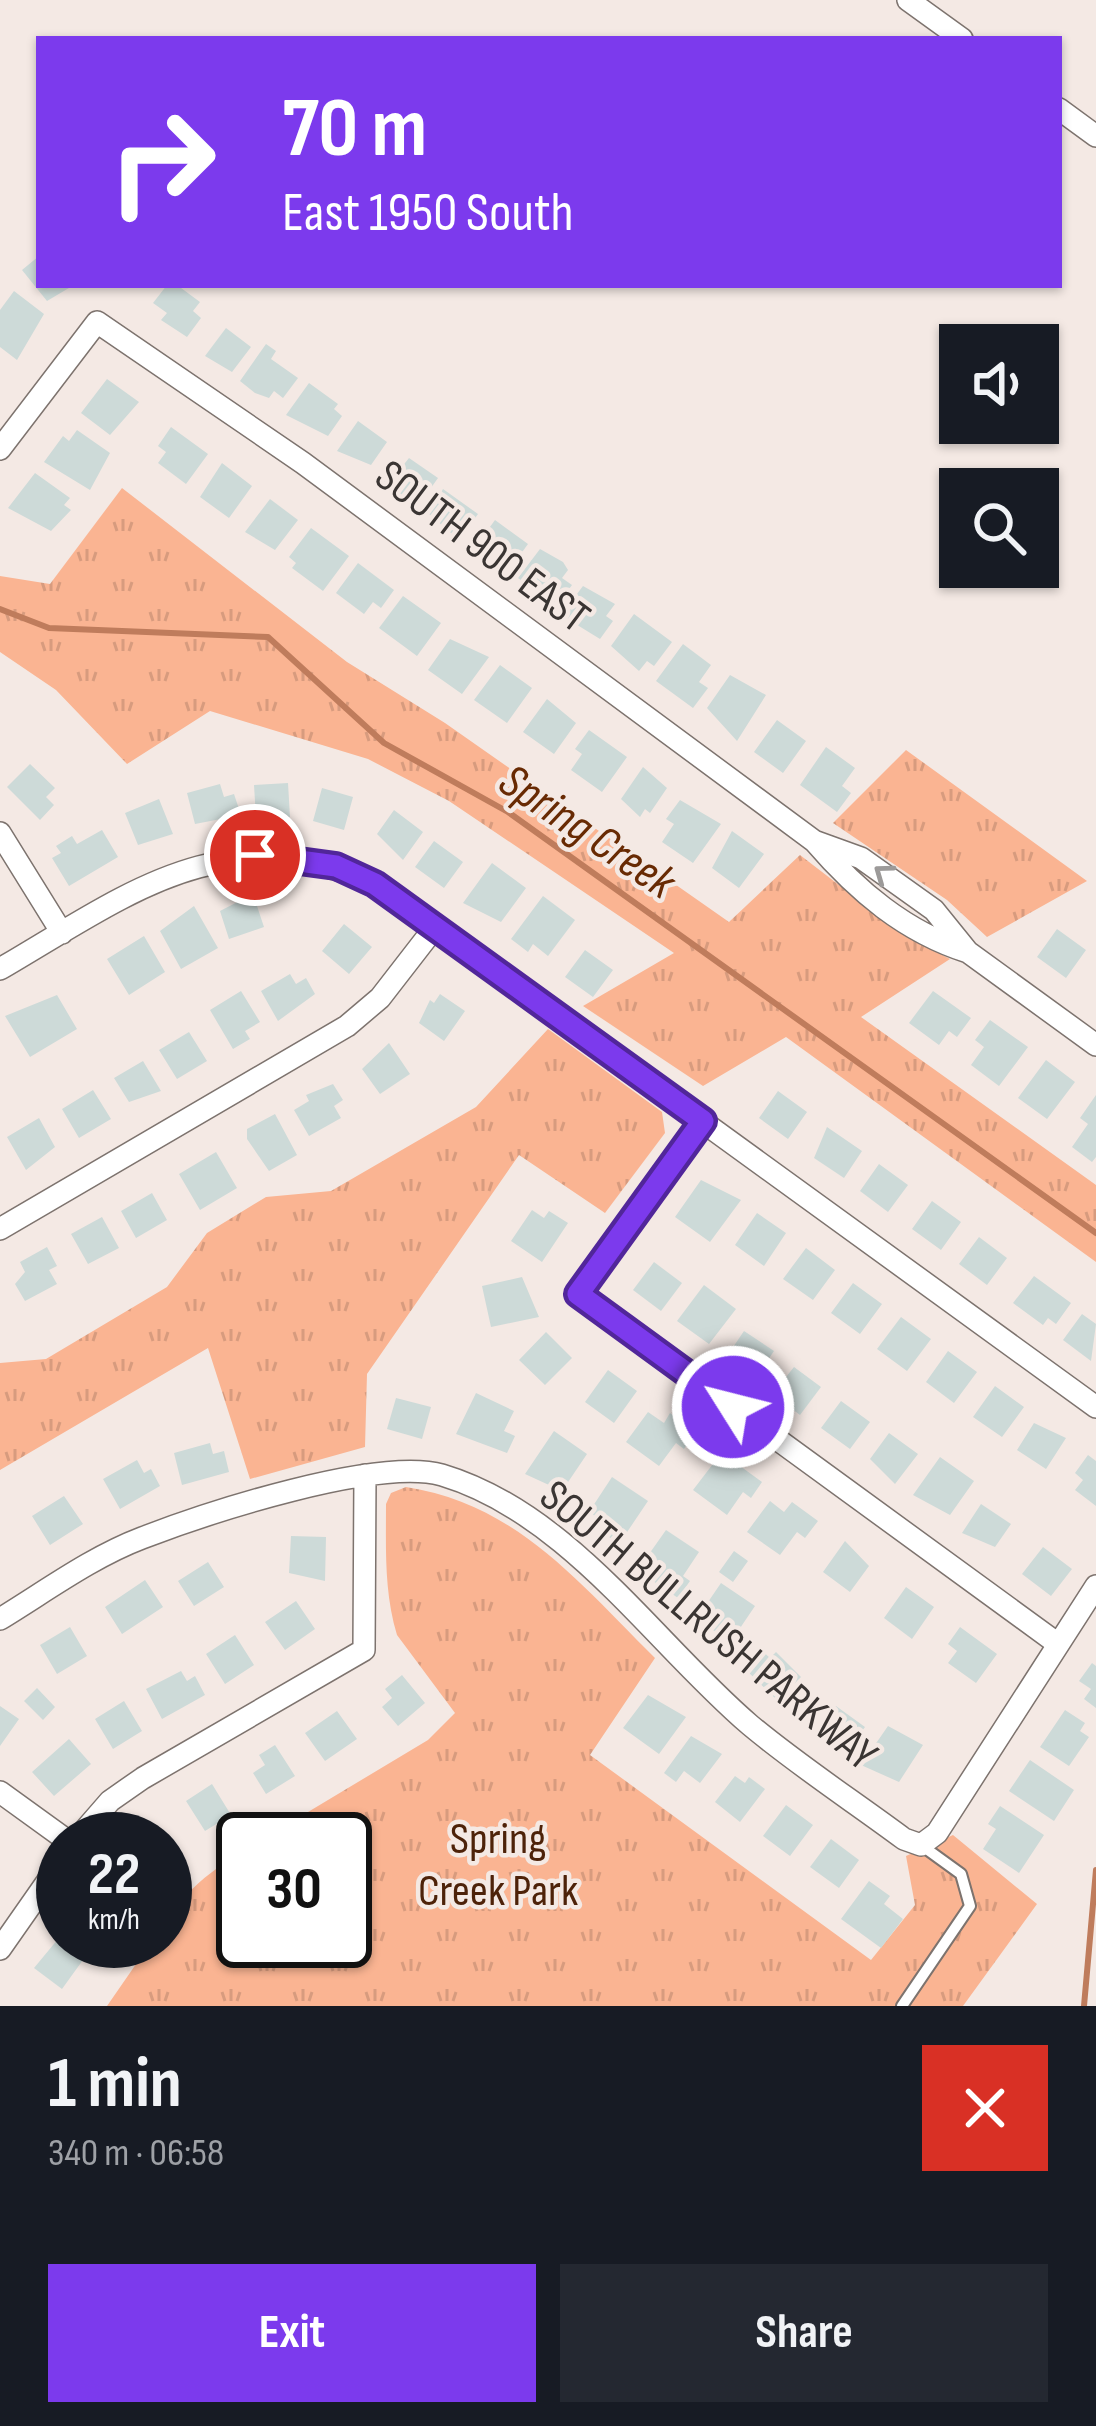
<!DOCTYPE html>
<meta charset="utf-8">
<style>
:root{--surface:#171b24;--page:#242831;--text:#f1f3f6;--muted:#9ea1a6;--accent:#7c3aed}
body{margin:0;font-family:"Sofia Sans Condensed",sans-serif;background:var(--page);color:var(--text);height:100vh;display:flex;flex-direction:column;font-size:45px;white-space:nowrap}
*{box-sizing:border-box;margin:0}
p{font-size:39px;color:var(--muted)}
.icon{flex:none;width:66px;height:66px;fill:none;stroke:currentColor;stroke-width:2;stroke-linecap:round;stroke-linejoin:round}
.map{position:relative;height:2006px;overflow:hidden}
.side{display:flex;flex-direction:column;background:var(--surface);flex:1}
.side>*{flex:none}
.banner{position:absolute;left:36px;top:36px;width:1026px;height:252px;border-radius:0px;box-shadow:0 3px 9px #0004;background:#7c3aed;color:#fff;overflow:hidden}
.buttons{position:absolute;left:939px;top:324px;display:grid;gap:24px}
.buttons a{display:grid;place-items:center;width:120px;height:120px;border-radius:0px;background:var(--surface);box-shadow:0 3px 9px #0004;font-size:60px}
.speed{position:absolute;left:36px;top:1812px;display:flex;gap:24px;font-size:60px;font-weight:700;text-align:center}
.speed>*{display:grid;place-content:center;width:156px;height:156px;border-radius:50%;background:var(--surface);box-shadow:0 3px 9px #0004;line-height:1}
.speed small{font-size:30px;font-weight:400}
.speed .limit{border:6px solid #111;border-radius:18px;background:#fff;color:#111}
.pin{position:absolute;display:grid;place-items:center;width:102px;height:102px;color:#fff;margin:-51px;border:6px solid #fff;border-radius:50%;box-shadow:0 3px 12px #0007}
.me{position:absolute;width:132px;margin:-66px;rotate:306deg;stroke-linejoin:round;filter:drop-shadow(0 0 9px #0008)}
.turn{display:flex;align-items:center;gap:42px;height:252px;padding:0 48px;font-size:54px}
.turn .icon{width:156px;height:156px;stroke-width:2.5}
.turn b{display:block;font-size:84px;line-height:102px}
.round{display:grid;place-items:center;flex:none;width:126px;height:126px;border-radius:0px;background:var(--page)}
.headline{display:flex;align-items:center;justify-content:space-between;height:204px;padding:0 48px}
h1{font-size:72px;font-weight:700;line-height:90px}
.action{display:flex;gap:24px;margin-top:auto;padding:24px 48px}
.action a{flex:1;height:138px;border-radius:0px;background:var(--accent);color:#fff;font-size:48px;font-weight:700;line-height:138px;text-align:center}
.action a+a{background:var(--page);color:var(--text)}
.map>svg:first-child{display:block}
.park{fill:url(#park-tufts)}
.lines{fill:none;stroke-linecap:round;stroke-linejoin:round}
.stream{stroke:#bf7c5c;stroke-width:6}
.building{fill:#cddad8}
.lane-casing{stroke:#7d736e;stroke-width:14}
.street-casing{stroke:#7d736e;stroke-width:24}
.lane{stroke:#fff;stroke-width:10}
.street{stroke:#fff;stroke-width:21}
.oneway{stroke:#9c9a99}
.route-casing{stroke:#51269a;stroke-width:30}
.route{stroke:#7c3aed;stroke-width:21}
.labels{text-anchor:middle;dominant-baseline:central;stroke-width:9;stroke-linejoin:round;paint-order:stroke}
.street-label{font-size:45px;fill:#3a3533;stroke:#f4e9e4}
.park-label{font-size:45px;fill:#4d2209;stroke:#f4e9e4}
.water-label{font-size:48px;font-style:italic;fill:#682a03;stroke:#f4e9e4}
</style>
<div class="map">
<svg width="1096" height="2006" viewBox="0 0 1096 2006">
<defs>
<pattern id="park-tufts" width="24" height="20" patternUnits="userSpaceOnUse" patternTransform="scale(3)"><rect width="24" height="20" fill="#fab492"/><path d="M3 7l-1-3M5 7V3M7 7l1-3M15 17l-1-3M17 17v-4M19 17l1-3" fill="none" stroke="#d79b7e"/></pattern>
</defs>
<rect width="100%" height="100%" fill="#f4e9e4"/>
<path class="park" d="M122 488 347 662 445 723 729 922 800 855 904 935 950 959 861 1017 1096 1185V1262L786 1037 703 1086 583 1006 674 953 449 801 368 759 210 711 127 764 56 690 0 652V576L50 584Z
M906 750 1087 881 987 937 947 900 833 823Z
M548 1029 662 1112 665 1133 605 1213 519 1155 367 1374 365 1447 250 1479 208 1348 0 1470V1363L46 1359 167 1287 207 1233 266 1197 331 1191 476 1107Z
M406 1487C517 1504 579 1583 655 1658L590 1755 871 1960 915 1905 906 1856 953 1835 1037 1904 963 2006H107L152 1941H165C165 1903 212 1870 243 1851V1941H345V1839H263L428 1740 455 1713 397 1635C384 1592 386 1549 386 1504L391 1493Z"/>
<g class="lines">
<path class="stream" d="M0 609 49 628 268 637 384 743 508 812 1096 1233
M1084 2006 1096 1870"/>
</g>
<path class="building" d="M39 256V285H74L47 301 22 270Z
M167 285H177L200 302 193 311 201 318 187 337 161 320 167 313 153 303Z
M14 291 44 314 17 360 0 347V310Z
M226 328 251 347 232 372 205 356Z
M266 344 276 351 271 359 298 378 283 398 274 391 269 398 255 393 240 381Z
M107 379 139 402 110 435 81 413Z
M309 383 338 404 334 409 342 416 328 436 286 415Z
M358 421 387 442 371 465 337 451Z
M171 427 208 454 186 484 158 463 166 452 158 446Z
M77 430 110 453 90 490 44 462 63 436 69 441Z
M409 458 438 478 416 509 379 480 392 462 401 468Z
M222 463 252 486 229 518 200 497Z
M35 473 70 498 64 505 71 510 51 531 8 508Z
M443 489 478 514 459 540 429 514Z
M270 499 298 520 275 550 245 532Z
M495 520 528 544 509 570 474 549Z
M311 528 349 556 323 591 292 568 296 563 289 557Z
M540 549 563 562 568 570 562 578 572 585 556 607 518 578Z
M358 563 394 590 381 608 373 602 364 614 336 593Z
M583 586 615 604 606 616 613 621 600 639 561 615Z
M403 596 441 623 417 656 379 628Z
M634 614 672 642 654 666 647 661 639 671 611 646Z
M450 639 489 657 462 694 428 670Z
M683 644 711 665 699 682 708 688 693 708 656 681Z
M500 665 532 688 507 723 474 700Z
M730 675 766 695 737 741 707 708Z
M547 699 576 723 554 754 523 732Z
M777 720 806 741 783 773 754 752Z
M589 730 627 757 602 792 571 770 582 754 575 749Z
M826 747 855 768 842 786 851 793 837 812 800 785Z
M30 764 55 788 46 797 54 805 40 820 7 787Z
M643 767 667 788 650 813 645 809 640 817 621 799Z
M288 783 290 817 256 818 254 785Z
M220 784 224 797 234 794 239 809 229 812 231 817 195 824 187 793Z
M322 788 353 797 344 830 313 821Z
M159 799 173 834 138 845 125 813Z
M680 800 721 824 693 863 662 842 674 824 666 819Z
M394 810 423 832 403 860 377 834Z
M102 830 118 857 69 886 52 858 61 853 56 846 72 836 77 844Z
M732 831 764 854 739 888 712 868Z
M434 841 463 862 444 888 415 867Z
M492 863 526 888 501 922 463 903Z
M253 894 264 927 229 939 220 911Z
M543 896 575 920 548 956 533 944 528 952 511 939Z
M194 906 218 948 181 969 160 931Z
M344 924 372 947 349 974 322 951Z
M1057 929 1086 950 1066 978 1037 957Z
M144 936 165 972 129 995 107 959Z
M585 950 613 970 593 997 565 977Z
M290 974 296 984 306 978 315 994 278 1021 261 991Z
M241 991 260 1022 245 1031 250 1039 233 1049 210 1010Z
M933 991 971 1018 957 1037 949 1031 939 1045 909 1023Z
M440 994 465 1011 444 1041 419 1023 430 1000 434 1003Z
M57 995 77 1029 30 1057 5 1016Z
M990 1020 1028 1047 999 1086 971 1065 984 1047 975 1040Z
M189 1032 207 1061 177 1079 159 1050Z
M389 1043 410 1074 380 1094 362 1069Z
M1046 1060 1075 1082 1047 1119 1018 1098Z
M143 1061 161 1091 129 1102 114 1078Z
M333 1084 343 1100 334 1106 341 1118 309 1136 294 1110 309 1101 306 1095Z
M93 1090 111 1119 79 1138 62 1109Z
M778 1091 807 1112 788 1139 759 1118Z
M1096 1095V1157L1092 1162 1072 1147 1088 1124 1080 1118Z
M275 1114 297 1155 269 1171 247 1139V1129Z
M39 1118 55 1147 26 1170 7 1137Z
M827 1127 862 1151 844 1178 814 1158Z
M216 1152 237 1188 200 1210 179 1174Z
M879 1164 908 1185 888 1212 860 1191Z
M701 1180 741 1200 710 1242 675 1217Z
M152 1193 167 1220 136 1238 121 1211Z
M932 1201 961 1222 941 1250 912 1229Z
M532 1210 544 1218 549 1211 568 1223 542 1262 511 1241Z
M757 1213 786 1233 764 1266 735 1245Z
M102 1217 119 1248 88 1264 71 1234Z
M979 1237 1007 1258 987 1285 959 1264Z
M47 1247 57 1266 49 1270 57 1284 25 1301 15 1284 25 1272 20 1262Z
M806 1248 835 1270 813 1300 783 1279Z
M654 1262 682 1283 661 1311 633 1290Z
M1034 1276 1071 1303 1056 1324 1048 1318 1043 1325 1013 1303Z
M522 1277 539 1317 491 1327 482 1286Z
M853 1283 882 1304 860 1334 831 1313Z
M704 1285 736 1309 709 1344 677 1321Z
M1082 1314 1096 1324 1091 1361 1063 1340Z
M901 1317 931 1339 907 1371 877 1349Z
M744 1331 774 1351 755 1379 725 1359Z
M546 1332 572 1358 545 1385 519 1360Z
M948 1351 977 1372 954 1403 926 1382Z
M794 1367 821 1387 800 1415 783 1402 788 1395 778 1387Z
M608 1370 637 1391 614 1423 585 1402Z
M995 1386 1024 1407 1002 1437 973 1417Z
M476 1393 514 1411 504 1431 515 1436 507 1453 456 1434Z
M396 1398 431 1407 422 1439 387 1429Z
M841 1401 870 1422 850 1449 821 1428Z
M648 1412 664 1423 670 1413 696 1431 684 1449 676 1443 659 1466 626 1442Z
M1034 1423 1066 1438 1046 1469 1017 1450Z
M554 1431 587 1454 562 1491 525 1474Z
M889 1433 918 1454 895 1484 870 1459Z
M210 1443 213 1454 224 1451 229 1472 182 1485 174 1453Z
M1088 1455 1096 1461V1506L1075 1490 1083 1480 1075 1473Z
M940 1457 974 1481 950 1515 913 1495Z
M729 1458 762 1482 751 1498 743 1492 727 1515 693 1490 716 1460 724 1466Z
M137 1460 144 1473 151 1469 160 1486 120 1509 103 1479Z
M612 1477 648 1501 619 1544 602 1532 607 1524 589 1512Z
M64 1496 83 1524 50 1545 32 1516Z
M770 1501 784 1512 792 1502 818 1521 805 1538 797 1532 780 1555 747 1532Z
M981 1504 1011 1524 995 1547 962 1533Z
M666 1530 699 1552 683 1576 690 1581 678 1598 653 1581 657 1574 642 1564Z
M291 1536 326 1537 325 1581 289 1573Z
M845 1541 869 1566 850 1592 823 1572Z
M1043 1547 1072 1569 1051 1596 1022 1574Z
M734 1551 748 1561 733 1582 719 1572Z
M208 1562 224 1587 194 1606 178 1581Z
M145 1580 163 1607 122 1634 105 1607Z
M721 1583 755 1606 732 1640 695 1621Z
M906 1587 934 1607 912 1639 884 1618Z
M296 1601 315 1629 285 1650 265 1622Z
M70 1627 87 1656 57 1674 40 1645Z
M960 1627 997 1654 976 1683 948 1663 957 1651 948 1644Z
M235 1635 254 1665 225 1684 206 1654Z
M760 1649 770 1658 776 1652 801 1677 778 1701 743 1667Z
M1092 1663 1096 1666V1708L1084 1699 1091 1689 1079 1681Z
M181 1671 187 1681 195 1676 205 1695 162 1719 146 1689Z
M402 1675 425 1703 398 1726 382 1707 392 1698 385 1689Z
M37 1688 55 1707 43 1720 24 1701Z
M648 1695 686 1717 659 1754 623 1728Z
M124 1701 142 1731 113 1749 95 1719Z
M0 1706 19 1719 0 1746Z
M836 1706 865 1727 846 1753 817 1732Z
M1065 1710 1085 1723 1080 1731 1089 1737 1069 1766 1040 1747Z
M337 1711 357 1739 325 1761 305 1733Z
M888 1726 923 1745 899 1782 861 1765Z
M691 1736 722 1754 700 1783 684 1771 676 1782 664 1773Z
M69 1739 91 1764 54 1796 32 1772Z
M275 1745 295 1776 266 1794 253 1773 265 1765 259 1755Z
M1030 1760 1074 1790 1054 1821 1009 1791Z
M735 1776 745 1783 749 1777 765 1789 740 1822 715 1802Z
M212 1784 231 1815 205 1831 186 1801Z
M786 1805 813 1825 790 1856 763 1836Z
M1000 1806 1044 1835 1019 1873 983 1849 996 1829 988 1824Z
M149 1821 173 1845 165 1853V1839H132Z
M831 1839 859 1860 839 1888 810 1867Z
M869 1881 890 1896 884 1904 903 1919 881 1948 841 1919Z
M63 1933V1941L88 1953 62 1989 34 1968Z"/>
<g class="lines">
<defs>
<path id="lane" d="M902 2006 970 1906 961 1874 921 1845"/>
<path id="street" d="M908 0 962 39
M1059 109 1096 136
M0 449 97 322 303 463 814 841
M0 833 62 933
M968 952C905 932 857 891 814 841L861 858 899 885 934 910 968 952 1096 1045
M0 969C127 895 224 816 375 884L1096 1407
M703 1122 578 1294 1058 1644
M0 1229 347 1026 380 998 435 927
M0 1619C46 1591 92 1557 142 1538 207 1513 377 1457 442 1475 569 1513 654 1643 750 1725 799 1766 853 1801 904 1839L921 1845 937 1833 1096 1586
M0 1792 65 1839
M77 1839 110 1801 143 1778 364 1650 365 1475
M0 1949 63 1859"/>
</defs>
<use href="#lane" class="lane-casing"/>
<use href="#street" class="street-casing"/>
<use href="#lane" class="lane"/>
<use href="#street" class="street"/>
</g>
<defs><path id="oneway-chevron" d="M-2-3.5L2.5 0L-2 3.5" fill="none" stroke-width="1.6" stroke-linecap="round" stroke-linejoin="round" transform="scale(3)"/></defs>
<use class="oneway" href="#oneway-chevron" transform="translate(883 873) rotate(-144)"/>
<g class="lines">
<defs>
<path id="route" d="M255 855 336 866 375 884 703 1121 578 1294 733 1407"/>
</defs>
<use href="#route" class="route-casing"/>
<use href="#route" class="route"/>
</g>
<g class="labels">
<g class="street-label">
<text transform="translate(482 547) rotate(37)">SOUTH 900 EAST</text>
<text transform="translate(708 1626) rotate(40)">SOUTH BULLRUSH PARKWAY</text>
</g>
<g class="park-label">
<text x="498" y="1839">Spring<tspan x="498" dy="52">Creek Park</tspan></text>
</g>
<g class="water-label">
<text transform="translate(587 832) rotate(34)">Spring Creek</text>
</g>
</g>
</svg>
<div class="buttons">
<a><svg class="icon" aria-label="sound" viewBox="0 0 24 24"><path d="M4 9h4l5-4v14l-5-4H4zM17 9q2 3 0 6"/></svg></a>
<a><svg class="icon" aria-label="search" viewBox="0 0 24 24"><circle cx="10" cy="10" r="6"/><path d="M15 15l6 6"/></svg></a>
</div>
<div class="speed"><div>22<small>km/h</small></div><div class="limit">30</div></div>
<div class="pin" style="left:255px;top:855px;background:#d93025"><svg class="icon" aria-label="arrive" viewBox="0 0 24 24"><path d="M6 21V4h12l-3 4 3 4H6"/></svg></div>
<svg class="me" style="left:733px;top:1407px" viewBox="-20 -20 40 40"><circle r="17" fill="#7c3aed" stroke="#fff" stroke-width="3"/><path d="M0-11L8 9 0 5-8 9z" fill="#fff"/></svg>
<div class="banner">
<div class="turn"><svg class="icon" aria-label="right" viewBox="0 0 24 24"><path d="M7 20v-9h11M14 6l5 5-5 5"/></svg><div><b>70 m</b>East 1950 South</div></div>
</div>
</div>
<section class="side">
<div class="headline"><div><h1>1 min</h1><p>340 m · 06:58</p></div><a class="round" style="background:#d93025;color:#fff"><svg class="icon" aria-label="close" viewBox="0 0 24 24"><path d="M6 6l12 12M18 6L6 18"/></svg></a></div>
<div class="action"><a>Exit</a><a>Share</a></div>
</section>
